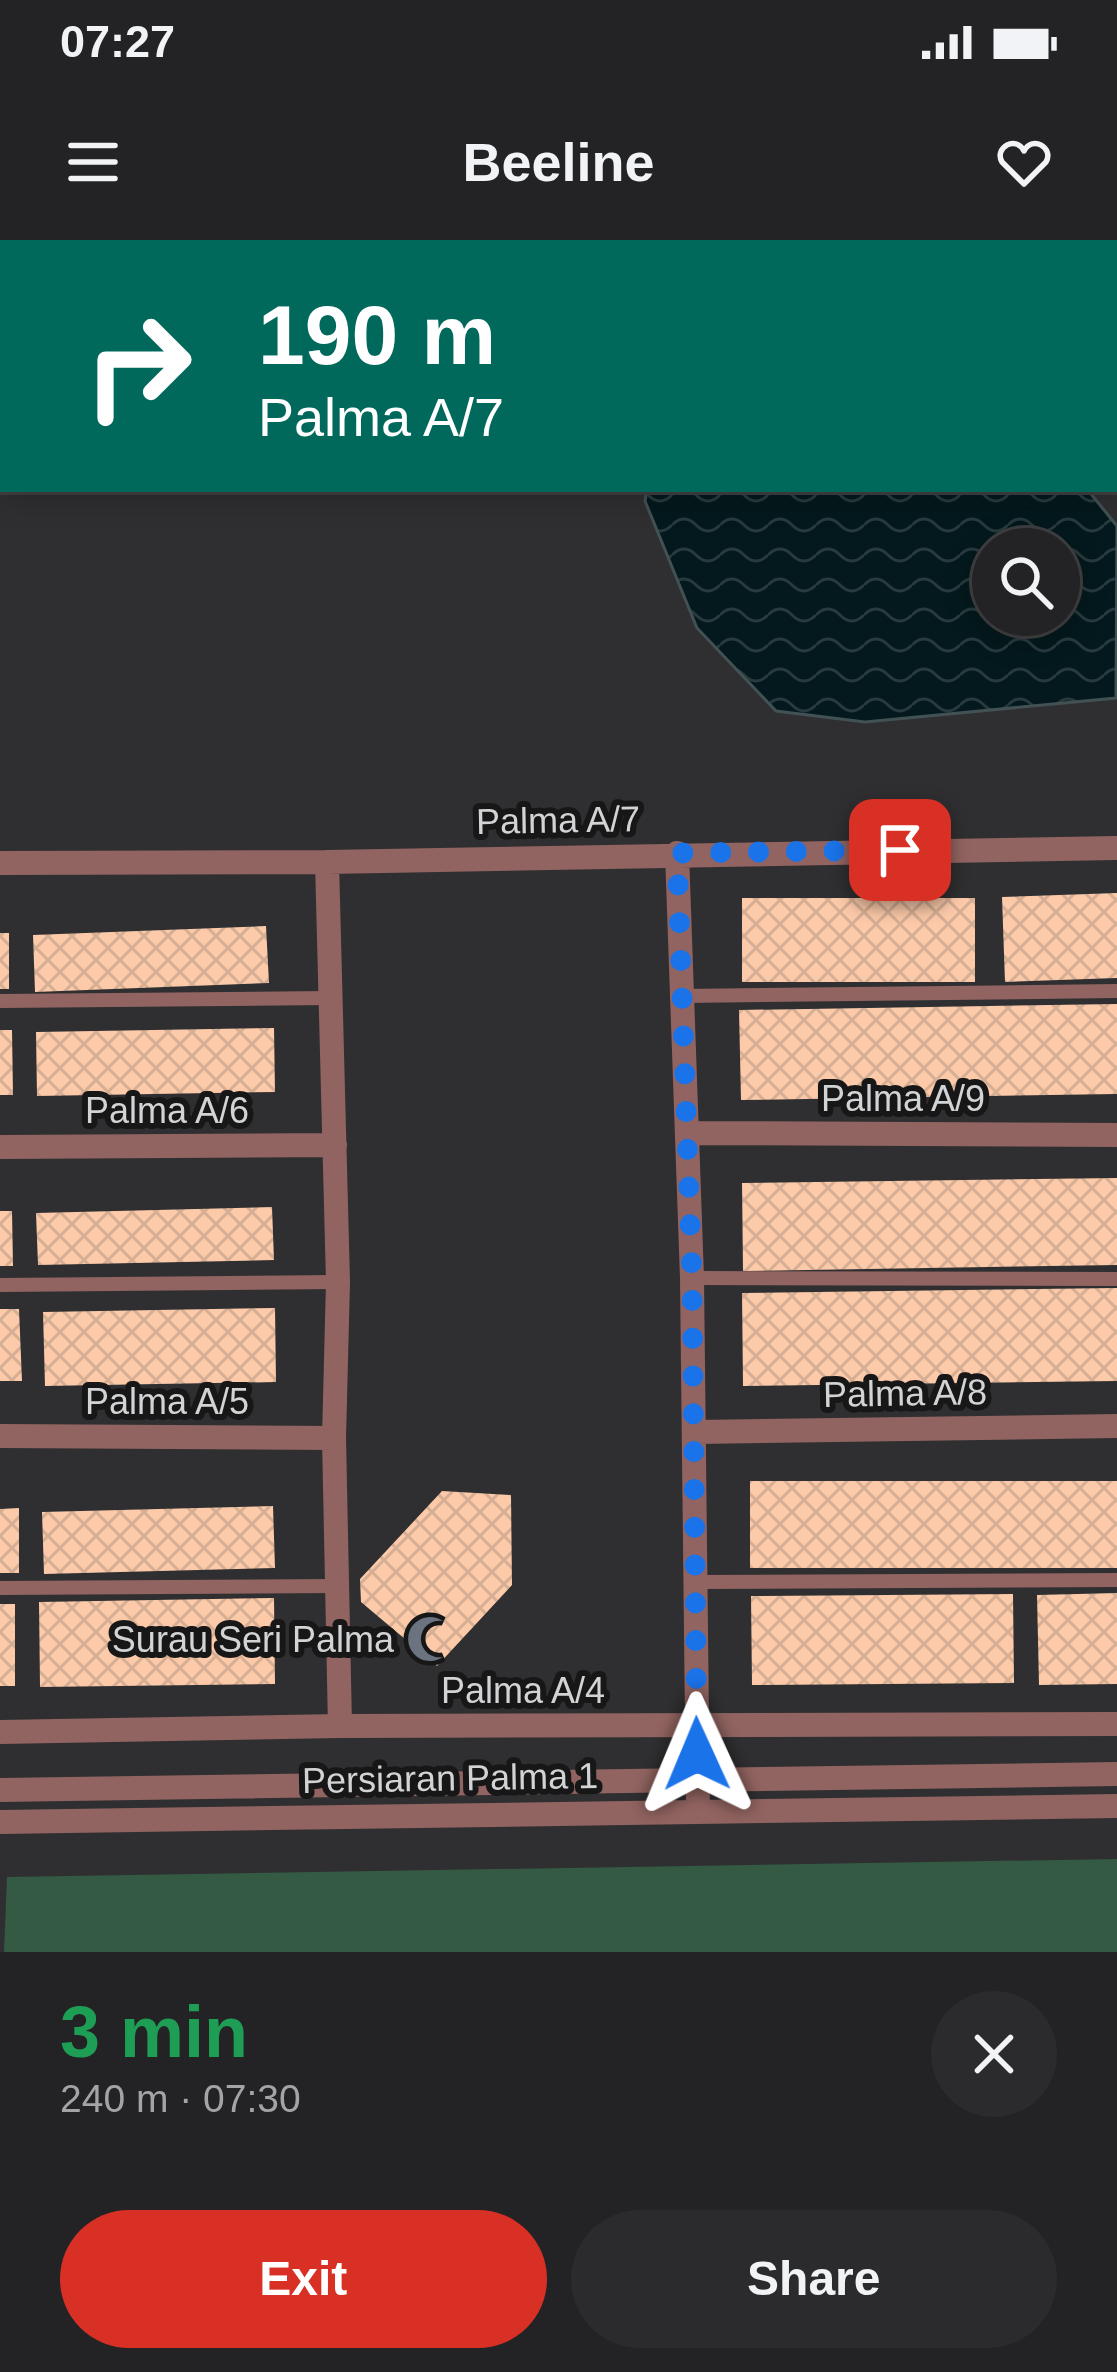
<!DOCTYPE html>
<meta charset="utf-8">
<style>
:root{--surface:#232325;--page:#2b2b2d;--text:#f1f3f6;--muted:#a3a4a7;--line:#404042;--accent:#d93025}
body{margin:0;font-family:Arial,sans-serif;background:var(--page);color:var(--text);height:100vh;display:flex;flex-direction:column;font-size:45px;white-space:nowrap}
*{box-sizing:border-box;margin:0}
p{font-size:39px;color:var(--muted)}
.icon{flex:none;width:66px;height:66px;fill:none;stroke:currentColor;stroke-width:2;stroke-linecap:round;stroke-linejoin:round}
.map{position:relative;height:1712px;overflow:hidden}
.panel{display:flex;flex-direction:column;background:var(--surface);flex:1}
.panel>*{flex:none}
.banner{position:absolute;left:0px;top:0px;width:1119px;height:252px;box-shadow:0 6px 30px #0003,0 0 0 3px var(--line);background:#00695c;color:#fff;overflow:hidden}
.fabs{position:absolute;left:972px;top:288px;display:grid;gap:24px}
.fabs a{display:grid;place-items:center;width:108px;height:108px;border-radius:50%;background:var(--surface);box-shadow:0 6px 30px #0003,0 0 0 3px var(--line);font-size:60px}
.pin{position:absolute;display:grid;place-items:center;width:102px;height:102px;color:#fff;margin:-51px;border-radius:24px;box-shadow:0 6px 18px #0006}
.me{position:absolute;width:132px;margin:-66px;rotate:359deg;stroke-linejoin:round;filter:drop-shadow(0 0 9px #0008)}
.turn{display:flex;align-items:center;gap:42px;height:252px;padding:0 60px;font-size:54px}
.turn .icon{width:156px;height:156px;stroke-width:2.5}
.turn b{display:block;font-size:84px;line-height:102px}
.round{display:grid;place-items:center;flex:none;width:126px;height:126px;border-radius:63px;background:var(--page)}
.summary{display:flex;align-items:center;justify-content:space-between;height:204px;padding:0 60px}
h1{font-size:72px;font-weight:700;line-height:90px;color:#1e9e55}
.primary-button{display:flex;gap:24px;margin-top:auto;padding:24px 60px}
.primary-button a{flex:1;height:138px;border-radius:72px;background:var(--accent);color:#fff;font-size:48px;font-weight:700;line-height:138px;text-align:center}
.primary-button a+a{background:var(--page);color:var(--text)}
.status{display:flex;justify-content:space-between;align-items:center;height:84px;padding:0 60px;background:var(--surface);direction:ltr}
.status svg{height:33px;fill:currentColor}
header{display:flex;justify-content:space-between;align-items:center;height:156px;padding:0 60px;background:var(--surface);font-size:54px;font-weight:700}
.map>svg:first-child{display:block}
.grass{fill:#345a44}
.water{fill:url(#water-waves);stroke:#425154;stroke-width:3;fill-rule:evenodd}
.building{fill:url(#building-cross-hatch)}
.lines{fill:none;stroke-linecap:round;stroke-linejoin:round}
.service{stroke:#926461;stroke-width:14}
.minor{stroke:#926461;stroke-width:24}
.tertiary{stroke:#926461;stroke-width:24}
.route{stroke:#1a73e8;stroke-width:21;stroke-dasharray:0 37.8}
.labels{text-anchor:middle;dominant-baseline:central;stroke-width:12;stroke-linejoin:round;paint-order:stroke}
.street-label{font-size:36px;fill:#d2d3d4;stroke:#171718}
.poi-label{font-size:36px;fill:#d2d3d4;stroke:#171718;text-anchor:end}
</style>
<div class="status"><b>07:27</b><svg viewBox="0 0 49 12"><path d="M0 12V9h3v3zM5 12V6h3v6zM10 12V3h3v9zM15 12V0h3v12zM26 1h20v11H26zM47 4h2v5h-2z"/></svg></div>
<header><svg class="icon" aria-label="menu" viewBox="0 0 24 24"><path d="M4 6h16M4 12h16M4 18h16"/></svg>Beeline<svg class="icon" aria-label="heart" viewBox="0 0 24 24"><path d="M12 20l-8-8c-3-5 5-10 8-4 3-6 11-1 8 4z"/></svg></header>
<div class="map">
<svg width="1117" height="1712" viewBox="0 0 1117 1712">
<defs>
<pattern id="water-waves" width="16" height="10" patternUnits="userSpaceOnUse" patternTransform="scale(3)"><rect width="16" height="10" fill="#04191d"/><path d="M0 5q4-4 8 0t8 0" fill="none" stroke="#283a3d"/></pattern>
<pattern id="building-cross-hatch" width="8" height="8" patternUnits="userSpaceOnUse" patternTransform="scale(3)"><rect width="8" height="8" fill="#fccaa9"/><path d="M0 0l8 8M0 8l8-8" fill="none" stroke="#d6ae94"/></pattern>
</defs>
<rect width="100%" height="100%" fill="#2f2f31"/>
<path class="grass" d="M1117 1619V1712H4L7 1637Z"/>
<path class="water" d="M686 0H987L989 3H686Z
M647 249H1087L1117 286 1116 458 865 482 776 471 697 388 645 261ZM993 309H1059V375H993Z"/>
<path class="building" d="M1117 653V738L1005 742 1002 657Z
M742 658H975V742H742Z
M266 686 269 743 35 752 33 695Z
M0 693H9V749H0Z
M1117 764V854L741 860 739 770Z
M274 788 275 852 37 856 36 792Z
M0 790H12L13 855H0Z
M1117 938V1025L743 1031 742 943Z
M272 967 274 1020 38 1025 36 973Z
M0 971H12L13 1026H0Z
M1117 1048V1141L743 1146 742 1053Z
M275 1068 276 1142 45 1146 43 1072Z
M0 1069H19L22 1141H0Z
M750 1241H1117V1328H750Z
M442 1251 511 1255 512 1345 437 1426 361 1362 360 1339Z
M273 1266 275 1328 44 1334 42 1272Z
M19 1268V1333H0V1269Z
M1117 1353V1444L1039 1445 1037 1355Z
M1013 1354 1014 1443 752 1445 751 1356Z
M274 1358 275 1444 40 1447 39 1362Z
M0 1364H15V1446H0Z"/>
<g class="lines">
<path class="service" d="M275 3V0
M681 756 1117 751
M0 761 331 758
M692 1038 1117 1039
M0 1045 338 1042
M695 1342 1117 1340
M0 1348 337 1346"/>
<path class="minor" d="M1083 0 1084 3
M606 3V0
M1116 36H1117
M1116 104 1117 107
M677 613 692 1038 698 1569
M327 622 338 1042 334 1198 340 1486
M0 623 327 622 1117 608
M688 893 1117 895
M0 907 335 905
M695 1192 1117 1186
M0 1196 334 1198
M0 1492 340 1486 1117 1484"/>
<path class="tertiary" d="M0 1550 1117 1534
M0 1582 1117 1566"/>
</g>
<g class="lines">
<path class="route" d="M697 1514 692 1038 677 613 900 610"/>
</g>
<defs>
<symbol id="mosque-bare" viewBox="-9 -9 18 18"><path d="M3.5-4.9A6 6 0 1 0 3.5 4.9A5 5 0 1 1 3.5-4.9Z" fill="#6b7280" stroke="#171718" stroke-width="2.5" paint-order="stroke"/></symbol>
</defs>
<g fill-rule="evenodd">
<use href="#mosque-bare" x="397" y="1366" width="66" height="66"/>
</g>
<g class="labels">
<g class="street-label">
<text transform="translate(558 580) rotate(-1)">Palma A/7</text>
<text x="903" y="858">Palma A/9</text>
<text x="167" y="870">Palma A/6</text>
<text transform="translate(905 1153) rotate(-1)">Palma A/8</text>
<text x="167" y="1161">Palma A/5</text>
<text x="523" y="1450">Palma A/4</text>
<text transform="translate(450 1538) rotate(-1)">Persiaran Palma 1</text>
</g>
<g class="poi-label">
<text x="394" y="1399">Surau Seri Palma</text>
</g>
</g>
</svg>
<div class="fabs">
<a><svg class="icon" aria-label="search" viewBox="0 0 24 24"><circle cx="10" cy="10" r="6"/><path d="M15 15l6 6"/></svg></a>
</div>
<div class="pin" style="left:900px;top:610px;background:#d93025"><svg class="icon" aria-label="arrive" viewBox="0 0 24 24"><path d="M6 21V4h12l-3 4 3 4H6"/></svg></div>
<svg class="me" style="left:697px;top:1514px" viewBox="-20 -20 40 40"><path d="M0-17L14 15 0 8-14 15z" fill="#1a73e8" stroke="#fff" stroke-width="4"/></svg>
<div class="banner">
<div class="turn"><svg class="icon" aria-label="right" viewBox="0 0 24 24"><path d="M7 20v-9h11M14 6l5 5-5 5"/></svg><div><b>190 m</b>Palma A/7</div></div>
</div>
</div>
<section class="panel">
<div class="summary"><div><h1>3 min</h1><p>240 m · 07:30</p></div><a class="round"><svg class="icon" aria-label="close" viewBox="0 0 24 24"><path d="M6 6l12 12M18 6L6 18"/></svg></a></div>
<div class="primary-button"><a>Exit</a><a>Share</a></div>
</section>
